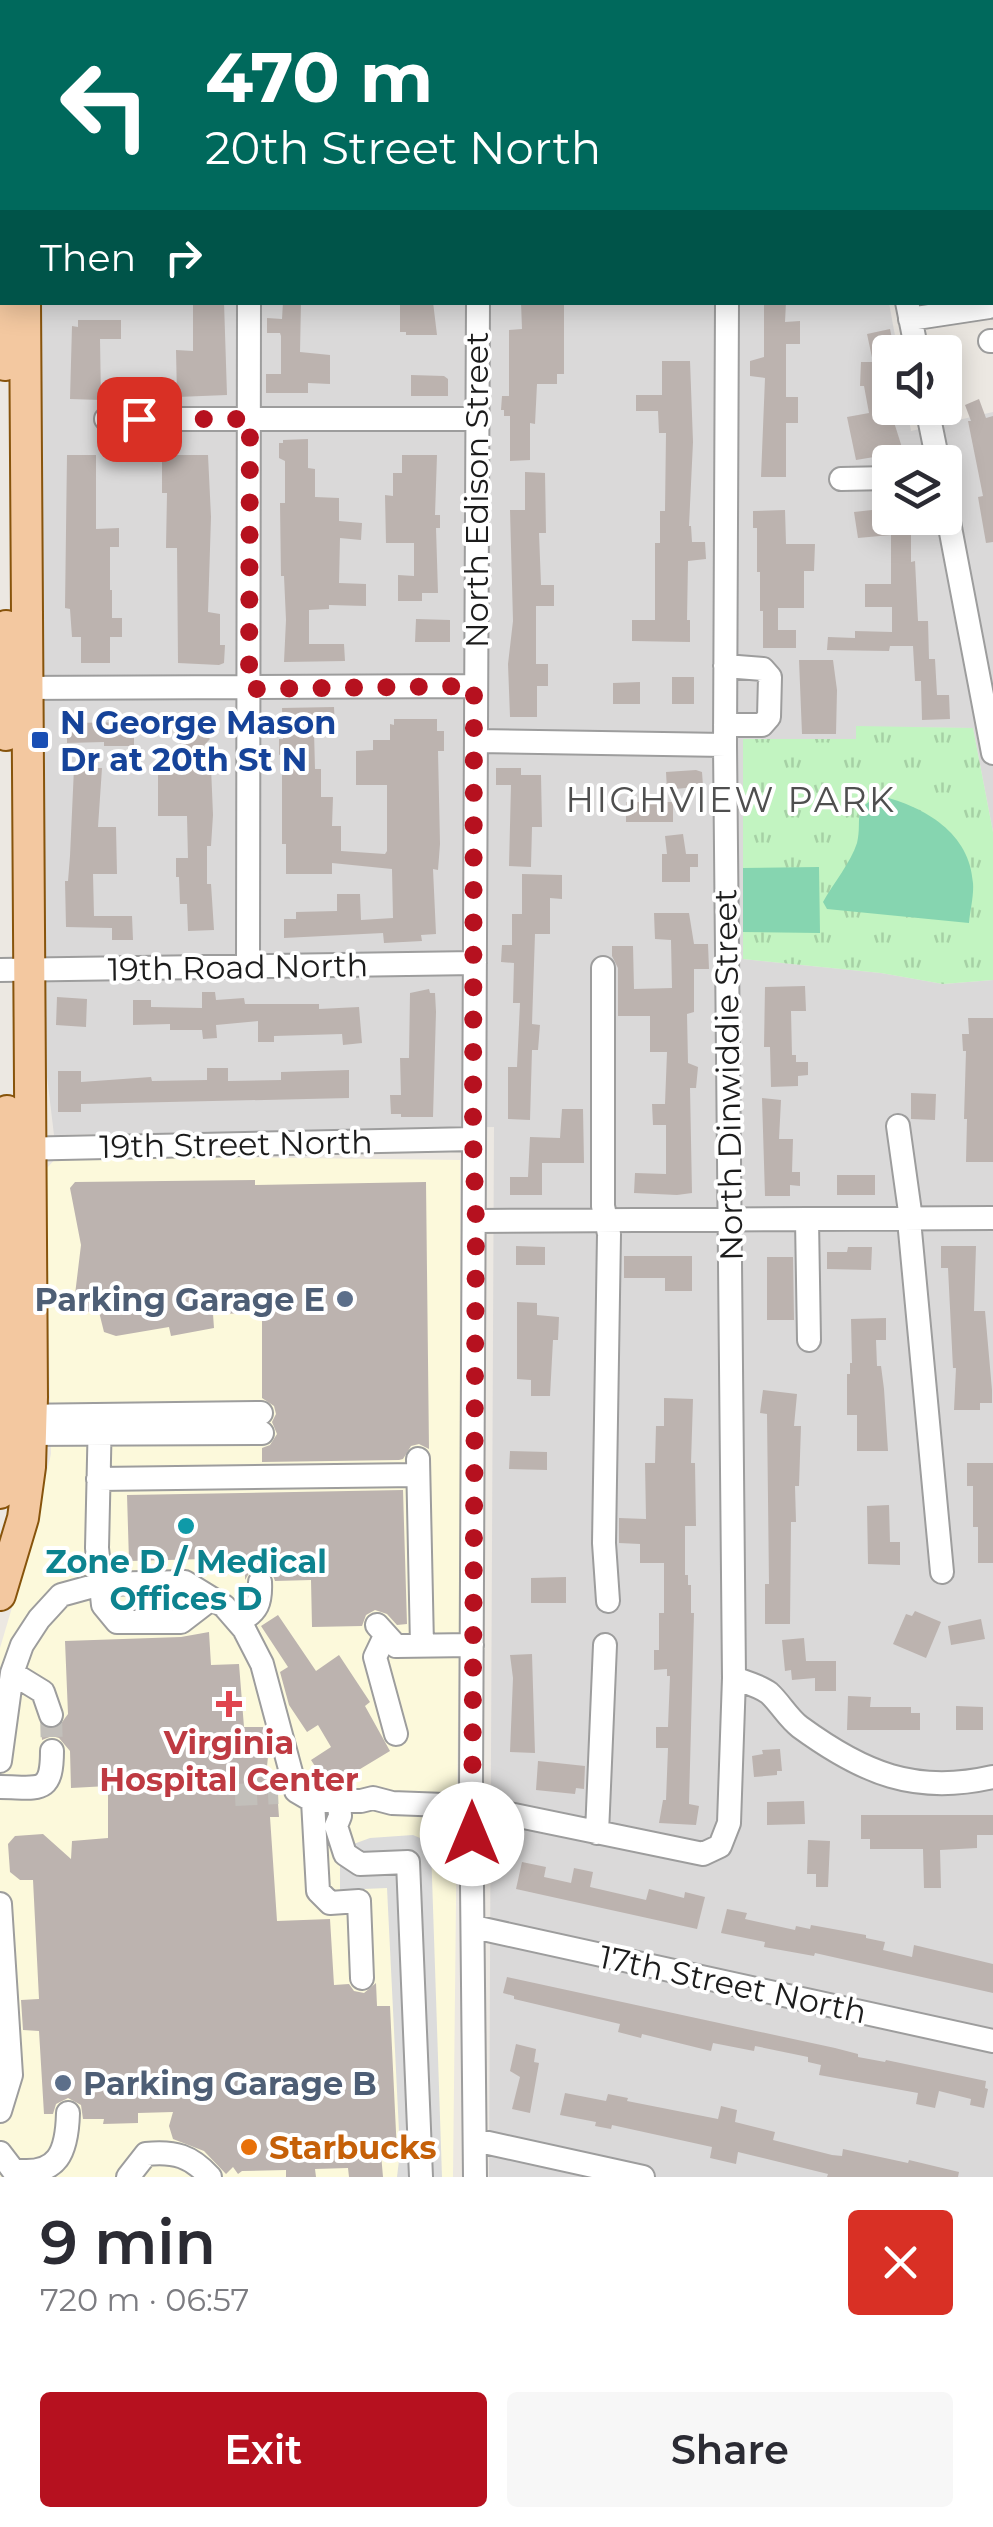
<!DOCTYPE html>
<meta charset="utf-8">
<style>
:root{--surface:#fff;--page:#f7f7f7;--text:#2b2b33;--muted:#7c7c81;--accent:#b6111f}
body{margin:0;font-family:Montserrat,sans-serif;background:var(--page);color:var(--text);height:100vh;display:flex;flex-direction:column;font-size:38px;white-space:nowrap}
*{box-sizing:border-box;margin:0}
p{font-size:32px;color:var(--muted)}
.icon{flex:none;width:55px;height:55px;fill:none;stroke:currentColor;stroke-width:2;stroke-linecap:round;stroke-linejoin:round}
.map{position:relative;height:2177px;overflow:hidden}
.details{display:flex;flex-direction:column;background:var(--surface);flex:1}
.details>*{flex:none}
.banner{position:absolute;left:0px;top:0px;width:995px;height:305px;box-shadow:0 5px 25px #0003;background:#00695c;color:#fff;overflow:hidden}
.controls{position:absolute;left:872px;top:335px;display:grid;gap:20px}
.controls a{display:grid;place-items:center;width:90px;height:90px;border-radius:10px;background:var(--surface);box-shadow:0 5px 25px #0003;font-size:50px}
.pin{position:absolute;display:grid;place-items:center;width:85px;height:85px;color:#fff;margin:-42px;border-radius:20px;box-shadow:0 5px 15px #0006}
.me{position:absolute;width:110px;margin:-55px;rotate:0deg;stroke-linejoin:round;filter:drop-shadow(0 0 8px #0008)}
.turn{display:flex;align-items:center;gap:35px;height:210px;padding:0 40px;font-size:45px}
.turn .icon{width:130px;height:130px;stroke-width:2.5}
.turn b{display:block;font-size:70px;line-height:85px}
.then{display:flex;align-items:center;height:95px;padding:0 40px;background:#0003;gap:20px;font-size:38px}
.round{display:grid;place-items:center;flex:none;width:105px;height:105px;border-radius:10px;background:var(--page)}
.summary{display:flex;align-items:center;justify-content:space-between;height:170px;padding:0 40px}
h1{font-size:60px;font-weight:600;line-height:75px}
.primary-button{display:flex;gap:20px;margin-top:auto;padding:20px 40px}
.primary-button a{flex:1;height:115px;border-radius:10px;background:var(--accent);color:#fff;font-size:40px;font-weight:600;line-height:115px;text-align:center}
.primary-button a+a{background:var(--page);color:var(--text)}
.map>svg:first-child{display:block}
.residential{fill:#dad9d9;fill-rule:evenodd}
.education{fill:#fcf9db}
.park{fill:url(#park-tufts)}
.pitch{fill:#86d5b0}
.parking{fill:#dcdcdc}
.building{fill:#bcb3af}
.lines{fill:none;stroke-linecap:round;stroke-linejoin:round}
.minor-tunnel{stroke:#c2bfba;stroke-width:22;stroke-dasharray:22 11;stroke-linecap:butt}
.minor-casing{stroke:#9d9d9d;stroke-width:26}
.major-casing{stroke:#87540c;stroke-width:34}
.minor{stroke:#fff;stroke-width:22}
.major{stroke:#f3c8a0;stroke-width:30}
.route{stroke:#b6111f;stroke-width:18;stroke-dasharray:0 32.4}
.transit-dot{fill:#1a4fb4;stroke:#fff;stroke-width:4}
.service-dot{fill:#5c6f8a;stroke:#fff;stroke-width:4}
.culture-dot{fill:#0f9aa8;stroke:#fff;stroke-width:4}
.health-dot{fill:#e0444e;stroke:#fff;stroke-width:4}
.food-dot{fill:#e8710a;stroke:#fff;stroke-width:4}
.labels{text-anchor:middle;dominant-baseline:central;stroke-width:8;stroke-linejoin:round;paint-order:stroke}
.street-label{font-size:32px;fill:#1c1c1c;stroke:#fff}
.transit-label{font-size:32px;font-weight:bold;fill:#164399;stroke:#fff;text-anchor:start}
.service-label{font-size:32px;font-weight:bold;fill:#4e5e75;stroke:#fff;text-anchor:end}
.culture-label{font-size:32px;font-weight:bold;fill:#0d838f;stroke:#fff}
.health-label{font-size:32px;font-weight:bold;fill:#be3a42;stroke:#fff}
.food-label{font-size:32px;font-weight:bold;fill:#c56008;stroke:#fff;text-anchor:start}
.neighbourhood-label{font-size:35px;letter-spacing:2.5px;fill:#4f4f4f;stroke:#fff}
</style>
<div class="map">
<svg width="993" height="2177" viewBox="0 0 993 2177">
<defs>
<pattern id="park-tufts" width="24" height="20" patternUnits="userSpaceOnUse" patternTransform="scale(2.5)"><rect width="24" height="20" fill="#c2f4c1"/><path d="M3 7l-1-3M5 7V3M7 7l1-3M15 17l-1-3M17 17v-4M19 17l1-3" fill="none" stroke="#a6d1a5"/></pattern>
</defs>
<rect width="100%" height="100%" fill="#ece8e2"/>
<path class="residential" d="M0 0H455L461 2H2V189Z
M34 303H889L898 352H890V408H907L911 431 993 412V832L973 728 856 727V739H743V959L881 973 943 984 993 980V2177H489L494 1127 54 1135 45 1060ZM890 462H945V518H890Z"/>
<path class="education" d="M59 1155 460 1160 461 1444 453 2177H0V1648L27 1557 51 1454 46 1169Z"/>
<path class="park" d="M856 726 973 728 993 832V980L943 984 881 973 743 959V739H856Z"/>
<path class="pitch" d="M881 796C925 807 970 833 973 883 974 896 970 911 969 923L827 909 823 902C833 884 851 862 857 843 863 819 850 808 881 796Z
M819 867 820 933 743 932V868Z"/>
<path class="parking" d="M413 1835 427 1841 431 1848 442 2177H397L400 2152 387 1888 340 1890V1849L370 1838Z"/>
<path class="building" d="M193 302H224L227 395 177 397 176 350 193 351Z
M283 302H301L300 352 330 355V384L308 383V393H266V374H281V336L280 333H267V318L282 319Z
M400 302H433L437 335H406V332H400Z
M521 302H564V374H557V384H537L535 424 530 423V460L510 461V416H504V410H501L502 396H509V330L522 329Z
M764 302H786L785 322 800 321V344H786V397H798V423H786V477H761L765 378 750 376V361L764 357Z
M78 320H121V339H100L101 400 70 399 72 326 78 327Z
M890 329 894 348 890 349V408H912L913 414 893 419 905 457 881 462 880 456 856 460 847 417 869 413 864 386H860L861 362H873L867 334Z
M662 361H690L693 442 689 526H691L692 542H705L706 559 688 561 687 620H690V642L632 641V620H655V543H660V511H665L666 433H659L658 411H636V395H662Z
M411 375 444 376 448 379V396H411Z
M979 399 986 418 993 416V542L986 543 978 497 983 496 968 421H971L965 405Z
M308 439V468L315 469V497L339 498V521L362 523 361 540 340 538 339 583 366 584V606L329 605V609L309 610V644H344L345 661 284 662 286 620 284 576H281L280 503H285V461L279 458V443H283V440Z
M67 455H96V529L119 528V547H110V590H112V618H122V637H110V663H81V637H72L70 609 65 608Z
M162 455H208L211 517 208 612 220 614V645H225L224 663 219 665 178 663 177 548H166L167 493H162Z
M402 455H437L435 515H440V528H436L438 593H422V601H398V575L414 576V543H386L385 495 393 496V473H402Z
M525 472 545 473 546 533H539L541 585H554V606H536V664H548V686H537V717H510L508 664 513 621 510 510H525Z
M890 508V518H911V562L915 561 918 621H928L929 659H935L937 695H949L950 719 922 720 921 681H915L913 646H890L889 651 827 650 828 637 855 638V631L892 632V607H865V584H891V535L858 538 854 512Z
M785 510 786 544H815L814 571H804V608H778V630H796V648H763V611H760V572H757V528H753V511Z
M416 619 450 620V642H415Z
M799 660H833L837 690 836 734H802Z
M672 677H694V704H672Z
M640 682V704H613V683Z
M334 707 335 730 314 731 315 769H321V797H333L332 826H341V851L385 854 387 851V785H356V751L373 750V740H390V724L394 725V719H437V731H444V751H438L440 844 438 870 433 869 436 934 421 935 422 941 384 943 383 933 284 938V919H296V912L337 911V894H360L361 920 393 918 392 869 332 863V874H286V844H282V754L279 755V739H283L282 708Z
M134 722V746H104V742L67 743V723Z
M194 723 210 739 193 757 175 739Z
M158 766 211 767 213 815 211 846H207V884H211L214 930 188 931 187 904H180L179 877H176V858H188L187 816H158Z
M74 768H102L98 827H116L117 874H93L94 916H132L133 940H112V928L66 927 65 881H68L70 856Z
M496 768H521V775H541L542 827H532L531 867 509 866 511 785H496Z
M696 770 702 772 703 786 667 790 666 772Z
M626 802H673V822H626Z
M683 834 686 854H698V867H690V882H662V854H667L665 836Z
M522 874 562 875V899L550 898V934H535L532 1024 540 1025 538 1050H532L530 1120 508 1119V1067H517L520 1003H513L514 963 501 962 502 945H512V914H522Z
M654 913H689L694 944H708L709 969H694V1012L687 1014 688 1063 698 1067 696 1088H690L692 1193 677 1195 634 1193 635 1173 666 1174V1125H653L652 1104H665L667 1052H650V1016H618V968L612 956V946H633L634 989 672 988 671 940 655 939Z
M805 986 806 1011H791L792 1055H796V1062H808V1075L798 1076V1086L771 1087 770 1047H764L765 987Z
M429 989 430 993H435L436 1012 433 1117H401V1114H391L390 1095H401L400 1058H409L410 993Z
M202 992H215L216 1000 244 998 245 1004H319V1009L359 1007 362 1043 343 1045 342 1034 274 1036V1042H258V1021L216 1025 217 1038 203 1039 202 1030H170V1024L133 1025V1000H151V1007L202 1008Z
M57 997 87 999 86 1027 56 1025Z
M968 1018H993V1162H966L967 1119H964L966 1051H963L962 1034H969Z
M207 1068H228V1081L281 1080V1072L349 1070V1098L81 1104V1112H58V1071H81V1082L151 1077 152 1081 207 1080Z
M911 1093 936 1094 935 1120 911 1119Z
M762 1098 781 1100 779 1139H793L792 1172H800V1186L790 1185V1196H765Z
M562 1109H583L584 1163H542V1195H510V1177H528L530 1137 560 1138Z
M837 1175H875V1195H837Z
M255 1180V1185L426 1182 429 1449 419 1444 411 1446 403 1459 399 1460 262 1462V1448L270 1445 277 1434 272 1422 276 1414 274 1406 262 1398V1313L213 1314 214 1328 171 1336 169 1327 116 1336 104 1332 99 1312 73 1311 81 1245 70 1188 75 1182Z
M516 1246 545 1247V1265H516Z
M941 1246H976L974 1311H985L992 1390V1403H980V1410H954L956 1368H953L948 1268H941Z
M848 1247H872L871 1270 827 1269V1252H847Z
M624 1256H692V1291H665V1278H624Z
M767 1257H793L794 1320H767Z
M517 1302 537 1303V1315L559 1317 558 1340H553L550 1396H531V1380L517 1379Z
M886 1318V1340H876L877 1366H881L884 1389 888 1451H857V1415H847V1374H850V1363H852L851 1319Z
M763 1390 797 1394 794 1426H801L799 1486H795L796 1522H791L790 1624H765V1584H769L767 1414 760 1413Z
M664 1398 693 1399 691 1463H695L696 1526H685V1575H688V1585H691V1613H694L689 1804 699 1806 696 1825 659 1823 663 1800H666L668 1748H656V1727H668L670 1676H667V1669L654 1670V1650H659V1613H664V1563H640V1544L619 1543V1518L646 1519 645 1463H655L656 1426H664Z
M510 1451 547 1452V1470L509 1469Z
M967 1463H993V1563H978V1527H973V1486H967Z
M403 1490 407 1624 397 1625 387 1614 375 1610 366 1615 362 1626 312 1627 311 1580 275 1581 272 1573 261 1567 251 1570 245 1580V1558L129 1561 127 1495Z
M889 1505 890 1542H900V1565L868 1564 867 1506Z
M566 1577V1603H531V1578Z
M915 1611 941 1622 926 1658 893 1644 906 1614 912 1616Z
M278 1615 316 1671 339 1655 370 1702 365 1706 390 1751 332 1786H328L311 1760 331 1747 318 1725 307 1732 289 1705 280 1672 288 1667 261 1626Z
M981 1619 985 1639 951 1645 948 1626Z
M209 1632 211 1665 239 1664 244 1727H263L269 1747 266 1776H276L279 1817H270L277 1921 330 1919 334 1985 349 1984 354 1991 364 1993 376 1983 377 2006H390L397 2153 381 2154 383 2177H349L348 2168 315 2169 316 2177H286V2170L242 2171 238 2174 233 2167 226 2174 204 2151 173 2139 169 2126 173 2112 138 2113V2123L103 2124 104 2119H83L81 2105 68 2098 56 2104 53 2114H44L39 2031 23 2030 21 2000 39 1999 33 1880H20L10 1872 8 1844 15 1836 43 1834 71 1859 72 1841 108 1838V1786L71 1788 70 1751 59 1738 52 1736 42 1740 41 1726 57 1729 68 1714 65 1641 181 1637Z
M804 1638 806 1661H836V1691H815V1678L792 1680 791 1670 785 1671 782 1640Z
M532 1654 535 1753 510 1752 513 1678 510 1655Z
M848 1696 871 1697 870 1707H911V1713H920V1730H847Z
M956 1706 983 1707V1730H956Z
M780 1749 782 1771H777V1775L754 1777 752 1756 763 1754 762 1750Z
M538 1761 585 1766 584 1789 576 1788 575 1794 536 1790Z
M804 1801 805 1824 767 1825V1802Z
M861 1815H993V1835H977V1848L940 1850 941 1888H924L923 1849H870V1839H861Z
M808 1840 830 1841 828 1887H816V1874H807Z
M522 1862 546 1867 544 1877 571 1883 574 1868 593 1872 590 1887 646 1900 649 1889 684 1898 685 1892 705 1897 697 1929 516 1889Z
M727 1909 747 1913 745 1919 795 1930 796 1926 810 1929 811 1925 866 1935V1938L885 1942 883 1950 912 1957 914 1945 993 1964V1993L815 1953 814 1956 764 1947 765 1942 721 1933Z
M507 1977 835 2048 858 2054V2057L885 2062 886 2060 986 2081 985 2088 988 2089 984 2108 970 2105 971 2099 939 2091 935 2108 916 2104 918 2093 819 2075 821 2065 808 2062V2057L755 2046 754 2051 713 2043 711 2051 642 2034 641 2038 618 2032 620 2024 514 1999V1996L503 1993Z
M516 2044 536 2049 534 2062 539 2063 530 2113 512 2109 520 2077 510 2071Z
M565 2093 606 2101 608 2094 628 2098 627 2101 718 2119 721 2106 737 2110 735 2122 775 2132 773 2140 832 2155 842 2156 843 2149 908 2163 909 2160 959 2172 958 2177H827L828 2174 738 2152 736 2164 710 2158 712 2147 612 2125 611 2129 595 2126 596 2122 560 2115Z"/>
<g class="lines">
<path class="minor-tunnel" d="M51 1715 52 1751
M235 1795 278 1793"/>
<defs>
<path id="minor" d="M476 0V2
M859 0 865 2
M100 2V0
M893 2 894 0
M923 2 924 0
M988 2 990 0
M0 91H2
M992 230 993 228
M0 246 2 245
M907 302 917 352
M910 319 989 307
M990 341H993
M927 408 938 462
M106 419H478
M841 479 890 478
M945 501 993 753
M13 688 475 686
M725 725H762L769 717 770 677 763 669 725 666
M476 741 725 745
M248 967 249 302
M603 968V1206L609 1234 604 1543 608 1601
M0 970 475 963
M898 1126 911 1219
M16 1149 473 1139
M807 1220 809 1340
M909 1220 942 1572
M476 1221 993 1218
M100 1415 97 1548 103 1605 117 1622H181L211 1599
M15 1416 261 1413
M15 1434 262 1433
M418 1459 422 1645
M98 1479 418 1475
M239 1621C258 1612 261 1602 260 1582
M377 1625 396 1646 472 1645
M385 1636 375 1657 396 1734
M12 1673 43 1692 51 1715
M734 1678C745 1682 760 1686 769 1693 780 1703 788 1718 800 1727 863 1773 915 1795 993 1777
M0 1761 12 1673 22 1645 39 1619 61 1595 101 1584 185 1582 224 1606 244 1629 262 1664 296 1791 313 1801 318 1891 330 1903 359 1901 362 1978
M0 1787C38 1787 52 1796 52 1751
M313 1801H361L373 1798 392 1803 471 1806 703 1854 720 1846 729 1823 734 1678 725 745 727 302
M339 1801 340 1816 336 1826 345 1854 360 1864 408 1862 421 2177
M597 1833 605 1645
M0 1904 11 2075 0 2111
M474 1927 993 2041
M475 2140 643 2177
M0 2153 13 2170C59 2177 67 2151 68 2113
M128 2177 146 2154C175 2151 191 2156 210 2177
M475 2177 471 1789 478 302"/>
<path id="major" d="M735 0 739 2
M783 0 788 2
M992 105H993
M992 127H993
M0 212 2 218
M0 293 5 365
M6 626V735
M0 1493 9 1414 7 1111
M0 1595 23 1518 30 1467 32 1397 25 302"/>
</defs>
<use href="#minor" class="minor-casing"/>
<use href="#major" class="major-casing"/>
<use href="#minor" class="minor"/>
<use href="#major" class="major"/>
</g>
<g class="lines">
<path class="route" d="M139 419H250L249 689 474 686 473 1139 476 1221 472 1834"/>
</g>
<rect class="transit-dot" x="30" y="730" width="20" height="20" rx="5"/>
<g class="service-dot">
<circle cx="345" cy="1299" r="10"/>
<circle cx="63" cy="2083" r="10"/>
</g>
<circle class="culture-dot" cx="186" cy="1526" r="10"/>
<path class="health-dot" d="M224 1689h10v10h10v10h-10v10h-10v-10h-10v-10h10z"/>
<circle class="food-dot" cx="249" cy="2147" r="10"/>
<g class="labels">
<g class="street-label">
<text transform="translate(476 490) rotate(-90)">North Edison Street</text>
<text transform="translate(238 967) rotate(-1)">19th Road North</text>
<text transform="translate(728 1075) rotate(-91)">North Dinwiddie Street</text>
<text transform="translate(236 1144) rotate(-1)">19th Street North</text>
<text transform="translate(733 1984) rotate(12)">17th Street North</text>
</g>
<g class="transit-label">
<text x="60" y="722">N George Mason<tspan x="60" dy="37">Dr at 20th St N</tspan></text>
</g>
<g class="service-label">
<text x="325" y="1299">Parking Garage E</text>
<text x="83" y="2083" text-anchor="start">Parking Garage B</text>
</g>
<g class="culture-label">
<text x="186" y="1561">Zone D / Medical<tspan x="186" dy="37">Offices D</tspan></text>
</g>
<g class="health-label">
<text x="229" y="1742">Virginia<tspan x="229" dy="37">Hospital Center</tspan></text>
</g>
<g class="food-label">
<text x="269" y="2147">Starbucks</text>
</g>
<g class="neighbourhood-label">
<text x="731" y="799">HIGHVIEW PARK</text>
</g>
</g>
</svg>
<div class="controls">
<a><svg class="icon" aria-label="sound" viewBox="0 0 24 24"><path d="M4 9h4l5-4v14l-5-4H4zM17 9q2 3 0 6"/></svg></a>
<a><svg class="icon" aria-label="layers" viewBox="0 0 24 24"><path d="M12 4l9 5-9 5-9-5zM3 14l9 5 9-5"/></svg></a>
</div>
<div class="pin" style="left:139px;top:419px;background:#d93025"><svg class="icon" aria-label="arrive" viewBox="0 0 24 24"><path d="M6 21V4h12l-3 4 3 4H6"/></svg></div>
<svg class="me" style="left:472px;top:1834px" viewBox="-20 -20 40 40"><circle r="19" fill="#fff"/><path d="M0-13L10 11 0 6-10 11z" fill="#b6111f"/></svg>
<div class="banner">
<div class="turn"><svg class="icon" aria-label="left" viewBox="0 0 24 24"><path d="M17 20v-9H6M10 6l-5 5 5 5"/></svg><div><b>470 m</b>20th Street North</div></div>
<div class="then">Then<svg class="icon" aria-label="right" viewBox="0 0 24 24"><path d="M7 20v-9h11M14 6l5 5-5 5"/></svg></div>
</div>
</div>
<section class="details">
<div class="summary"><div><h1>9 min</h1><p>720 m · 06:57</p></div><a class="round" style="background:#d93025;color:#fff"><svg class="icon" aria-label="close" viewBox="0 0 24 24"><path d="M6 6l12 12M18 6L6 18"/></svg></a></div>
<div class="primary-button"><a>Exit</a><a>Share</a></div>
</section>
